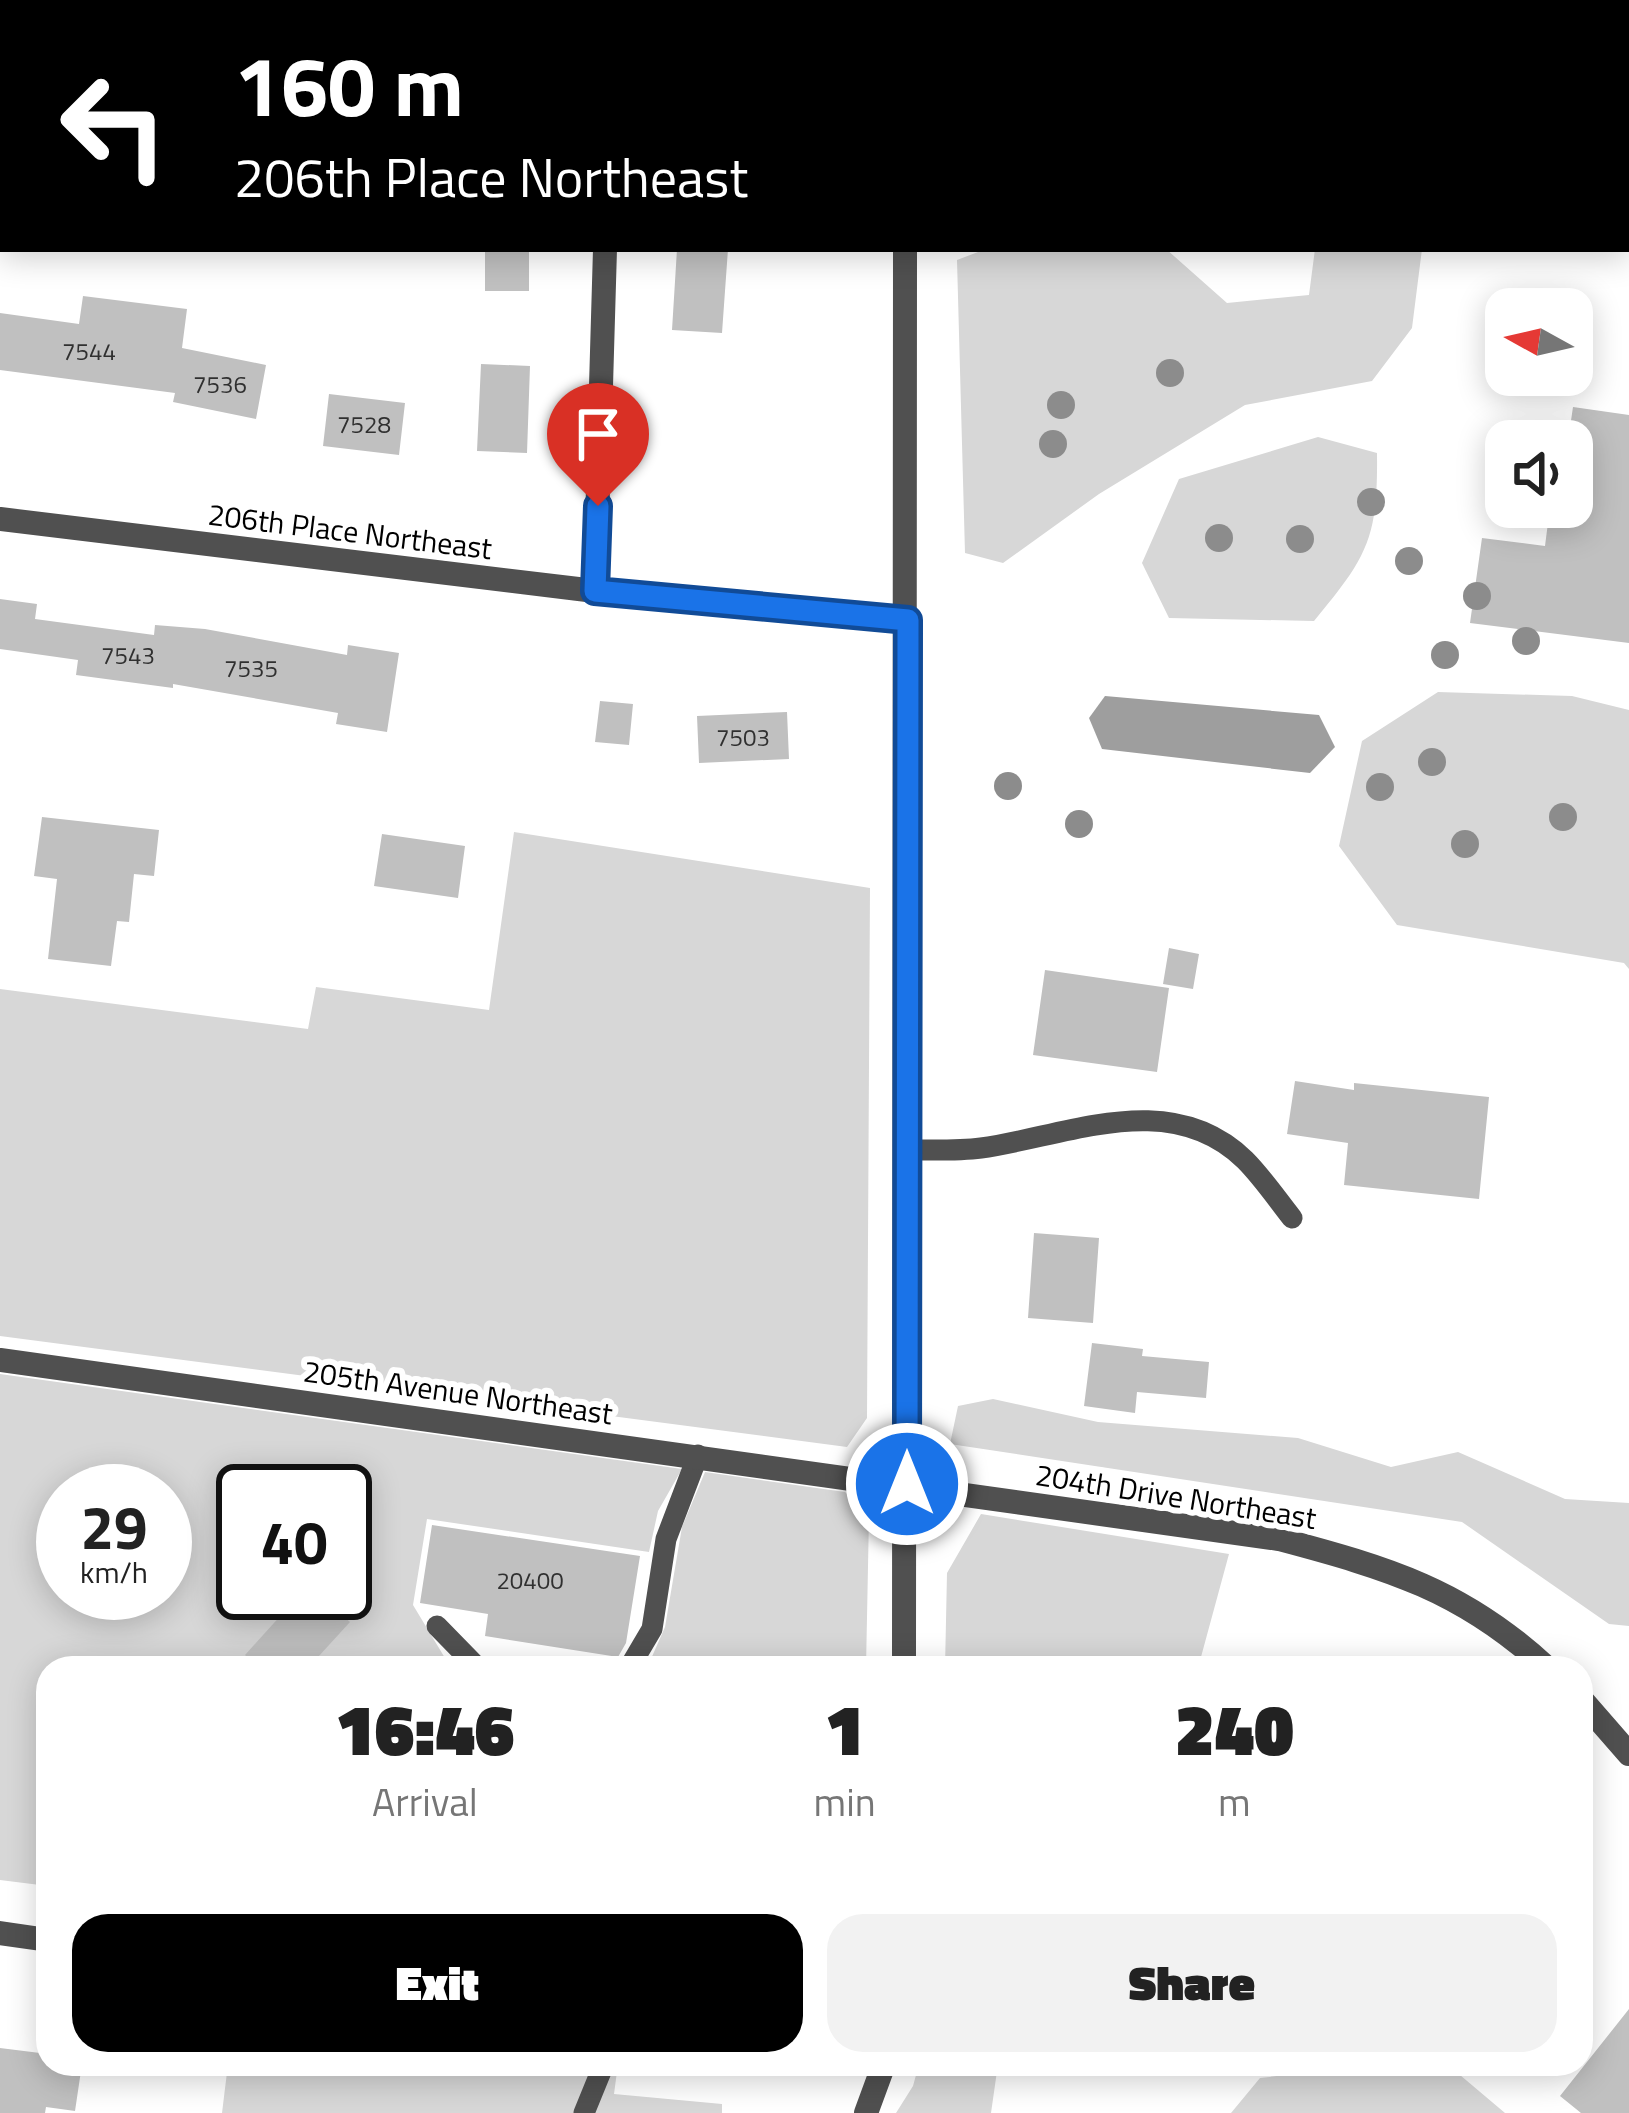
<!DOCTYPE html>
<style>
:root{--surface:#fff;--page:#f2f2f2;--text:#222;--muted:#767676;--accent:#000}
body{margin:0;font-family:"Titillium Web",sans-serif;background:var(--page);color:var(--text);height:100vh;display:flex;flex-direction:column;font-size:45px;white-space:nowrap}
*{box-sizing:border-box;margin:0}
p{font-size:39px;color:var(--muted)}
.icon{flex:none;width:66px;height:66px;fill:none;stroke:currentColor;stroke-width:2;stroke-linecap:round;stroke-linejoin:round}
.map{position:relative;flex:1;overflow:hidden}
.drawer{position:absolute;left:36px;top:1656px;width:1557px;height:420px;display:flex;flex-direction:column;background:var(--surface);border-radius:36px;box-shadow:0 6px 30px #0003}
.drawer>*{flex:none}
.guide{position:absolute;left:0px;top:0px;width:1629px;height:252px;box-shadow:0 6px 30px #0003;background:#000;color:#fff;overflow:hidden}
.needle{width:78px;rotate:278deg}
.controls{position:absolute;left:1485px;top:288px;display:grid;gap:24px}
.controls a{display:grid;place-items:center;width:108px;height:108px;border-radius:24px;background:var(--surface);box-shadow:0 6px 30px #0003;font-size:60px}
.speed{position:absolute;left:36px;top:1464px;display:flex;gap:24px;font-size:60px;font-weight:700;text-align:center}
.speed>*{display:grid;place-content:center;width:156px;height:156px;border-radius:50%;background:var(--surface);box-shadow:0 6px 30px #0003;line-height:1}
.speed small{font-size:30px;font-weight:400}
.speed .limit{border:6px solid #111;border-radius:18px;background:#fff;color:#111}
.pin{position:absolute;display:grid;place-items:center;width:102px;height:102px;color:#fff;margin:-123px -51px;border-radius:50% 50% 50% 0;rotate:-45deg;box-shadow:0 0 12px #0007}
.pin .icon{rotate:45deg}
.me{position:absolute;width:132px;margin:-66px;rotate:0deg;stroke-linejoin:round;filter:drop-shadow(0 0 9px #0008)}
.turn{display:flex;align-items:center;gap:42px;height:252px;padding:0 36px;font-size:54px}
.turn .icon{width:156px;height:156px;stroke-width:2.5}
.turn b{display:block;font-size:84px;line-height:102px}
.eta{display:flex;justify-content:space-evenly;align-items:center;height:204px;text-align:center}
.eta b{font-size:72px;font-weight:800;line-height:84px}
.primary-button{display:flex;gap:24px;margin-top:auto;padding:24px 36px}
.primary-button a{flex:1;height:138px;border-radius:36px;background:var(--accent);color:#fff;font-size:48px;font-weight:800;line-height:138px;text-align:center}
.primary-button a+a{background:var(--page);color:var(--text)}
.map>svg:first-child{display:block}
.green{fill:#d7d7d7;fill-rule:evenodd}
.water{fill:#9e9e9e}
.building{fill:#c0c0c0}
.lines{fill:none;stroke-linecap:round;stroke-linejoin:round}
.service{stroke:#505050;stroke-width:21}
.minor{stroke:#505050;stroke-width:24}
.tertiary{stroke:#505050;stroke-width:24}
.tree{fill:#8c8c8c}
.route-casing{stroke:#114b97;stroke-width:30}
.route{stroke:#1a73e8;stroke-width:21}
.labels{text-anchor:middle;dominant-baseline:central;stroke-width:12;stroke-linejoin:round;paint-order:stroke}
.number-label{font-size:24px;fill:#303030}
.street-label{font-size:30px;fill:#000;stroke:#fff}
</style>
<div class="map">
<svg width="1629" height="2113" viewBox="0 0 1629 2113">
<rect width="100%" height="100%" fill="#fff"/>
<path class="green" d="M986 249H1166L1227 303 1309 295 1315 249H1422L1412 328 1372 381 1245 405 1099 494 1003 563 965 553 957 260Z
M1318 437 1377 453C1378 538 1368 556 1314 621L1169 618 1142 563 1179 479Z
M1438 692 1572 696 1629 710V969L1624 963 1397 925 1339 846 1362 741Z
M514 832 870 888 867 1418 847 1447 0 1336V989L308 1029 316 987 489 1010Z
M0 1374 682 1469 658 1511 649 1552 427 1519 413 1605 451 1668H48V1886L0 1880ZM63 1491H165V1593H63ZM243 1491H345V1593H243Z
M993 1399 1098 1422 1298 1438 1391 1467 1458 1452 1565 1499 1629 1503V1626L1609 1624 1462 1522 950 1444 958 1406Z
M705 1472 845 1492 869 1516 866 1668H647L665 1627 682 1527Z
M981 1514 1229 1554 1198 1668H945L947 1573Z
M228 2064H618L614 2094 722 2104V2113H222Z
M919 2064H998L991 2113H896L913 2086Z
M1331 2070 1460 2075 1505 2113H1231L1260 2078Z"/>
<path class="water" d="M1105 696 1319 715 1335 747 1310 773 1102 749 1089 718Z"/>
<path class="building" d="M485 249H529V291H485Z
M677 249H728L722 333 672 330Z
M83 296 187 309 182 348 266 365 256 419 173 402 175 393 0 370V313L79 324Z
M481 364 530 366 527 453 477 451Z
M329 394 405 403 399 455 323 446Z
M1573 407 1629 415V643L1470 623 1482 538 1545 546 1550 507H1572V441H1568Z
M0 599 37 604 35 619 154 635 155 625 205 629 347 655 348 645 399 653 387 732 336 724 338 713 173 684V688L76 675 78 660 0 649Z
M600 701 633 704 629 745 595 742Z
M787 712 789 759 699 763 697 716Z
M42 817 159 830 154 876 134 874 129 922 117 921 111 966 48 959 57 879 34 876Z
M382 834 465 846 458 898 374 886Z
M1169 948 1199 954 1193 989 1163 984Z
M1045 970 1169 988 1157 1072 1033 1055Z
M1295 1081 1354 1090V1083L1489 1097 1479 1199 1344 1185 1348 1143 1287 1134Z
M1034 1233 1099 1238 1093 1323 1028 1318Z
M1092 1343 1143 1349 1142 1356 1209 1362 1206 1398 1137 1392 1135 1413 1084 1406Z
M432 1525 640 1556 626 1643 618 1657 485 1636 488 1614 420 1603Z
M282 1593H317L350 1622 308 1668H259L245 1655 283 1613Z
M1629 2009V2113H1581L1560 2096Z
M0 2048 48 2054V2064H82L75 2111 46 2107 45 2113H0Z"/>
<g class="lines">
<path class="service" d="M908 1150C932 1150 958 1151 981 1148 1068 1136 1170 1087 1245 1160 1262 1177 1277 1199 1292 1218
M437 1626 478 1668
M629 1668 652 1629 666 1539 698 1455
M584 2113 604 2064"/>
<path class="minor" d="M122 0 124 3
M0 519 595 591 908 620
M595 591 605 249
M0 1360 1279 1539C1388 1568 1463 1590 1547 1668
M1581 1699 1629 1754
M0 1933 48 1940"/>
<path class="tertiary" d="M912 3V0
M904 1668 905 249
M866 2113 884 2064"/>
</g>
<g class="tree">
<circle cx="1170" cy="373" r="14"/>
<circle cx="1061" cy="405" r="14"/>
<circle cx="1053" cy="444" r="14"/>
<circle cx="1371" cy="502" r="14"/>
<circle cx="1219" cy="538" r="14"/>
<circle cx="1300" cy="539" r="14"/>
<circle cx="1409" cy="561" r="14"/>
<circle cx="1477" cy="596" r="14"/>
<circle cx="1526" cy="641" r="14"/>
<circle cx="1445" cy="655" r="14"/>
<circle cx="1432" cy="762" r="14"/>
<circle cx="1008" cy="786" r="14"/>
<circle cx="1380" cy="787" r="14"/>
<circle cx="1563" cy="817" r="14"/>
<circle cx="1079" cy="824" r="14"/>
<circle cx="1465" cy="844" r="14"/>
</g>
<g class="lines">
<defs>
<path id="route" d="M598 506 595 591 908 620 907 1484"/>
</defs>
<use href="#route" class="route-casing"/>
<use href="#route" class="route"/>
</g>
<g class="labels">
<g class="number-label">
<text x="89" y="351">7544</text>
<text x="220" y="384">7536</text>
<text x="364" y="424">7528</text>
<text x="128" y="655">7543</text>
<text x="251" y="668">7535</text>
<text x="743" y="737">7503</text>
<text x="530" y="1580">20400</text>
</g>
<g class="street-label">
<text transform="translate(350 531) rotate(7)">206th Place Northeast</text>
<text transform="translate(458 1392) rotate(8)">205th Avenue Northeast</text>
<text transform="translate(1176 1496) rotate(9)">204th Drive Northeast</text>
</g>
</g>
</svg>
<div class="controls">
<a><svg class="needle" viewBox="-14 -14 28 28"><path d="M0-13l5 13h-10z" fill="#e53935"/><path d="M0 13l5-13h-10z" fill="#767676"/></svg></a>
<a><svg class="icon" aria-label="sound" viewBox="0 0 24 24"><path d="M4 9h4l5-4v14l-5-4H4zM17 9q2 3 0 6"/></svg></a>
</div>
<div class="speed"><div>29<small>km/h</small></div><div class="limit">40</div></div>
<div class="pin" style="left:598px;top:506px;background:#d93025"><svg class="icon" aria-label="arrive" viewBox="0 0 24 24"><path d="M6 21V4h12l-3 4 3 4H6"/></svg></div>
<svg class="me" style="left:907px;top:1484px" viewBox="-20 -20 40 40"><circle r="17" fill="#1a73e8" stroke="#fff" stroke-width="3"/><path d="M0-11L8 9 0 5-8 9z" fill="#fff"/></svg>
<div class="guide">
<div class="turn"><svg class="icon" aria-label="left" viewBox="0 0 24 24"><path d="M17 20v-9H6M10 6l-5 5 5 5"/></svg><div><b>160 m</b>206th Place Northeast</div></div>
</div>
<section class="drawer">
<div class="eta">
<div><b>16:46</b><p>Arrival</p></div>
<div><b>1</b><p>min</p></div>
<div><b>240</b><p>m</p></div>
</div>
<div class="primary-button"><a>Exit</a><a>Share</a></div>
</section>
</div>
